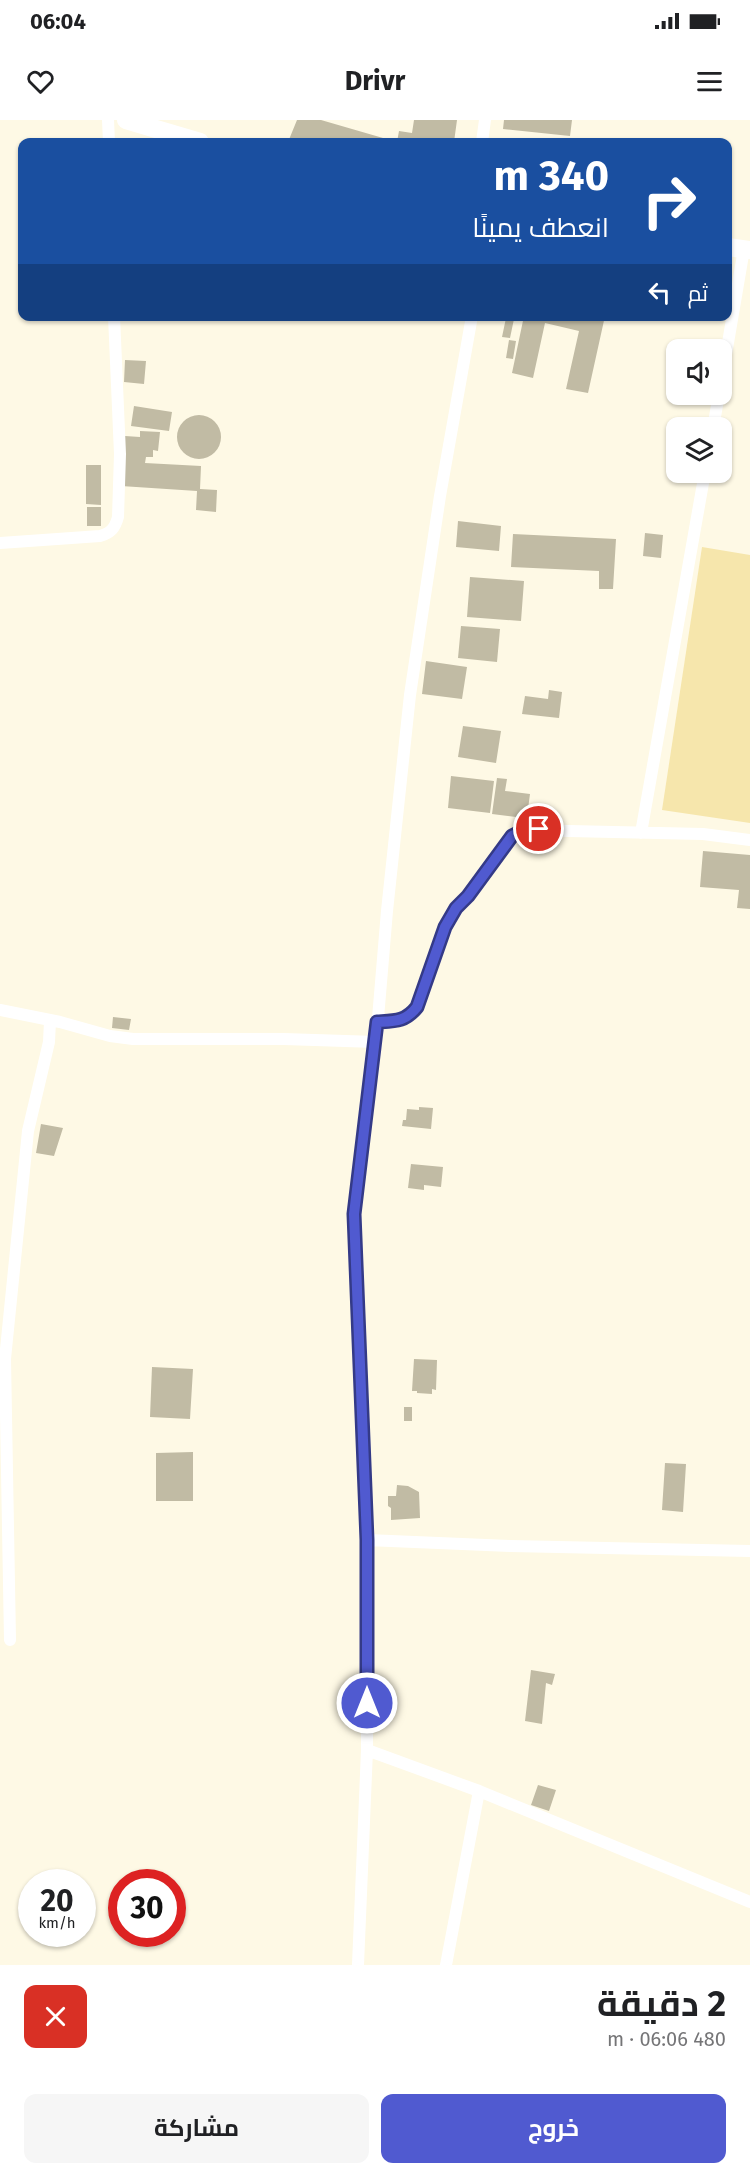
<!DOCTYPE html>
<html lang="ar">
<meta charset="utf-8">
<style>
:root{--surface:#fff;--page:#f6f6f6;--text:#202124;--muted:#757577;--accent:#505ad0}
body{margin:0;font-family:"Fira Sans",Cairo,sans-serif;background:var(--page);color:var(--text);direction:rtl;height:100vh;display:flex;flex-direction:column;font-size:22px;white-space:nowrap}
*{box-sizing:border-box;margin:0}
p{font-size:20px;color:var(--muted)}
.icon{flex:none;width:33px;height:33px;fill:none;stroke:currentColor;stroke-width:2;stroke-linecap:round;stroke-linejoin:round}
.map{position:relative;height:1845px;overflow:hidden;direction:ltr}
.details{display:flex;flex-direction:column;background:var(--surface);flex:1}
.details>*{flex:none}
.banner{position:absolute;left:18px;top:18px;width:714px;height:183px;border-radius:12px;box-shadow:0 2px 4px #0004;direction:rtl;background:#1a4fa0;color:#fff;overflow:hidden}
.fabs{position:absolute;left:666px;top:219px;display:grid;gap:12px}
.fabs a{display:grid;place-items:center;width:66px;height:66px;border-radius:12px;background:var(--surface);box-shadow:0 2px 4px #0004;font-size:30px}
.speed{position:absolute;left:18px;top:1749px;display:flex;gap:12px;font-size:30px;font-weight:700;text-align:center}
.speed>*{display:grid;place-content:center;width:78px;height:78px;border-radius:50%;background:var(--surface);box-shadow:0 2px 4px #0004;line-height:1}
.speed small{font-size:15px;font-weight:400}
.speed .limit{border:9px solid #d22;background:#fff;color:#111}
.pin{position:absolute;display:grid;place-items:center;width:51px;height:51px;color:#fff;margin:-26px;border:3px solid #fff;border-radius:50%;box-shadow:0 2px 6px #0007}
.me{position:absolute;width:66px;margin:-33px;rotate:0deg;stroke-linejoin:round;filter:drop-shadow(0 0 4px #0008)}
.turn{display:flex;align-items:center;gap:21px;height:126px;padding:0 24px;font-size:27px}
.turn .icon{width:78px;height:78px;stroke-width:2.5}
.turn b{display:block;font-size:42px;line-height:51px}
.then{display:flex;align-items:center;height:57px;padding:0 24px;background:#0003;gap:12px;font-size:22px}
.round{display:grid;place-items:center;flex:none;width:63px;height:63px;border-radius:12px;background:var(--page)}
.head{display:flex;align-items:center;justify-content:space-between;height:102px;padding:0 24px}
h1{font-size:36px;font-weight:700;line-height:45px}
.action{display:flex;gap:12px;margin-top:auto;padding:12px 24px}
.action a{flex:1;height:69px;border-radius:12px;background:var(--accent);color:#fff;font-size:24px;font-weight:700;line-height:69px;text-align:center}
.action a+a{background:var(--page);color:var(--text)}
.status{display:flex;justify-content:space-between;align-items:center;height:42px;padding:0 30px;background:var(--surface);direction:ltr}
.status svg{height:16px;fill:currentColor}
header{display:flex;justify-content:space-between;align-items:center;height:78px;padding:0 24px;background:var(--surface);font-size:27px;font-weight:700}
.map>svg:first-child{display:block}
.green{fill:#f6e6ac}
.building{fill:#c1bba4}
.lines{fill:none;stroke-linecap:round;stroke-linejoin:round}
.street{stroke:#fff;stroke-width:12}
.secondary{stroke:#fff;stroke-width:18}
.route-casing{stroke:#343a87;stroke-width:15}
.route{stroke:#505ad0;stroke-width:10}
</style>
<div class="status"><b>06:04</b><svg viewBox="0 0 49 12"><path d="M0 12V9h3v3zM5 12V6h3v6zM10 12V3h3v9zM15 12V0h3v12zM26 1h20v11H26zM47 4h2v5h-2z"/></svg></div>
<header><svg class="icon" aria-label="menu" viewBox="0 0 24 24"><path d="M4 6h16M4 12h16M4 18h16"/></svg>Drivr<svg class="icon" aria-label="heart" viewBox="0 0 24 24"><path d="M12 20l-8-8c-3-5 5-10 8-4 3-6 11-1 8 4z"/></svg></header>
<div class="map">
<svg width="750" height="1845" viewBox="0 0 750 1845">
<rect width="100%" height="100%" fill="#fef9e5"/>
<path class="green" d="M702 427 750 435V703L662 690Z"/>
<path class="building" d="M297 0H321L383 18 384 22H288Z
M414 0H457L454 22H397L399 11 412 13Z
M504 0H572L570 16 503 9Z
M524 196H605L588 273 566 269 579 211 545 203 533 258 512 253Z
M506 198 514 199 510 218 502 217Z
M509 220 516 221 513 239 506 238Z
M125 240 146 241 144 264 124 262Z
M134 286 172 292 169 311 131 306Z
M177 317a22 22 0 1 1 44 0a22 22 0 1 1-44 0Z
M140 311 160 312 158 331 153 330V337H146L145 343 201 346 200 369 217 370 216 392 196 390 197 371 121 366 125 316 140 317Z
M86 345H101V385L86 384Z
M87 387H101V406H87Z
M458 401 501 406 499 431 456 427Z
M645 413 663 415 661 438 643 436Z
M513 414 616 419 613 469H599V451L511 447Z
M470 457 524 461 521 501 467 497Z
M461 506 500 509 497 542 458 538Z
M426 541 467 547 462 579 422 574Z
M549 570 562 572 559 598 522 594 525 576 548 579Z
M463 606 501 611 496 643 458 637Z
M451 656 494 661 490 693 448 688Z
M497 658 507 659 505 671 530 674 528 689 542 691 541 700 492 694Z
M703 731 750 735V789L737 788 739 770 700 767Z
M113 897 131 899 129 910 112 908Z
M419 987 433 988 431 1009 402 1006 403 1000H406L407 989 419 990Z
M41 1004 63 1008 54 1036 36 1033Z
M411 1044 443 1047 441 1067 424 1065V1070L408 1068Z
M414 1239 437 1240 436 1270 432 1269V1274L417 1273V1271H412Z
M152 1247 193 1249 190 1299 150 1297Z
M404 1287H412V1301H404Z
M193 1332V1381H156V1333Z
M665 1343 686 1344 683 1392 662 1390Z
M397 1365 408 1366 419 1372 420 1398 391 1400V1388L388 1386V1376H396Z
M531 1550 555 1554 552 1565 546 1563 542 1604 525 1601Z
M538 1665 556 1670 549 1691 531 1685Z"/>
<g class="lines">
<path class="street" d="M108 0 109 22
M482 22 485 0
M722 258 744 129
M713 308 719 274
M0 423 100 416C111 413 115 408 118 397L120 334 114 196
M641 713 705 352
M0 890 60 902 110 916 133 919H284L376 922
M377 902C395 901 406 902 417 887L449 797 485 754 512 716 524 710 703 714 750 720
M367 1420 510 1426 750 1431
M10 1520 5 1239 28 1011 49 922 50 901
M367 1630 479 1671 750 1782
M358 1845 367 1630V1420L355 1094 364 999 376 922 387 791 410 575 440 376 472 196
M446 1845 479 1671"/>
<path class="secondary" d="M126 0 200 22
M728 127 750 130"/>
</g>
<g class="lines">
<defs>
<path id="route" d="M367 1583V1420L354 1094 377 902C395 901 405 902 417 887L445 807 456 788 468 776 512 716 524 710 539 709"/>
</defs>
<use href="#route" class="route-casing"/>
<use href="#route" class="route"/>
</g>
</svg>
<div class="fabs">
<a><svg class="icon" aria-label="sound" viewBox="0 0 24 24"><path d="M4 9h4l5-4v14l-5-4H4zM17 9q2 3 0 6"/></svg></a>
<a><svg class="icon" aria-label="layers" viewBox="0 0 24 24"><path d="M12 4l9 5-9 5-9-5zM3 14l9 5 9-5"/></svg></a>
</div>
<div class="speed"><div>20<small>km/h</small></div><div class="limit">30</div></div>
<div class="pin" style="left:539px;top:709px;background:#d93025"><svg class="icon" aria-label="arrive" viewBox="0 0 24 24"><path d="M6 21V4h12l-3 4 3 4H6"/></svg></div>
<svg class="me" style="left:367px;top:1583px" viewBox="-20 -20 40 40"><circle r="17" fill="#505ad0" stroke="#fff" stroke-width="3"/><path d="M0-11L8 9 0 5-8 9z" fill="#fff"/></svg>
<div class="banner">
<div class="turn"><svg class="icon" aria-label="right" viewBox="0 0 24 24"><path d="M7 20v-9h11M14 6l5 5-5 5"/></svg><div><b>340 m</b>انعطف يمينًا</div></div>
<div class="then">ثم<svg class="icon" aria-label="left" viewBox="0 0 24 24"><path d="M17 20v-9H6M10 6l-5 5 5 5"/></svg></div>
</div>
</div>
<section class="details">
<div class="head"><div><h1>2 دقيقة</h1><p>480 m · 06:06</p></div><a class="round" style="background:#d93025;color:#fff"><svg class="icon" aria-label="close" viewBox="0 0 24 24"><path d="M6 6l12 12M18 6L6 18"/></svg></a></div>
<div class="action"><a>خروج</a><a>مشاركة</a></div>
</section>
